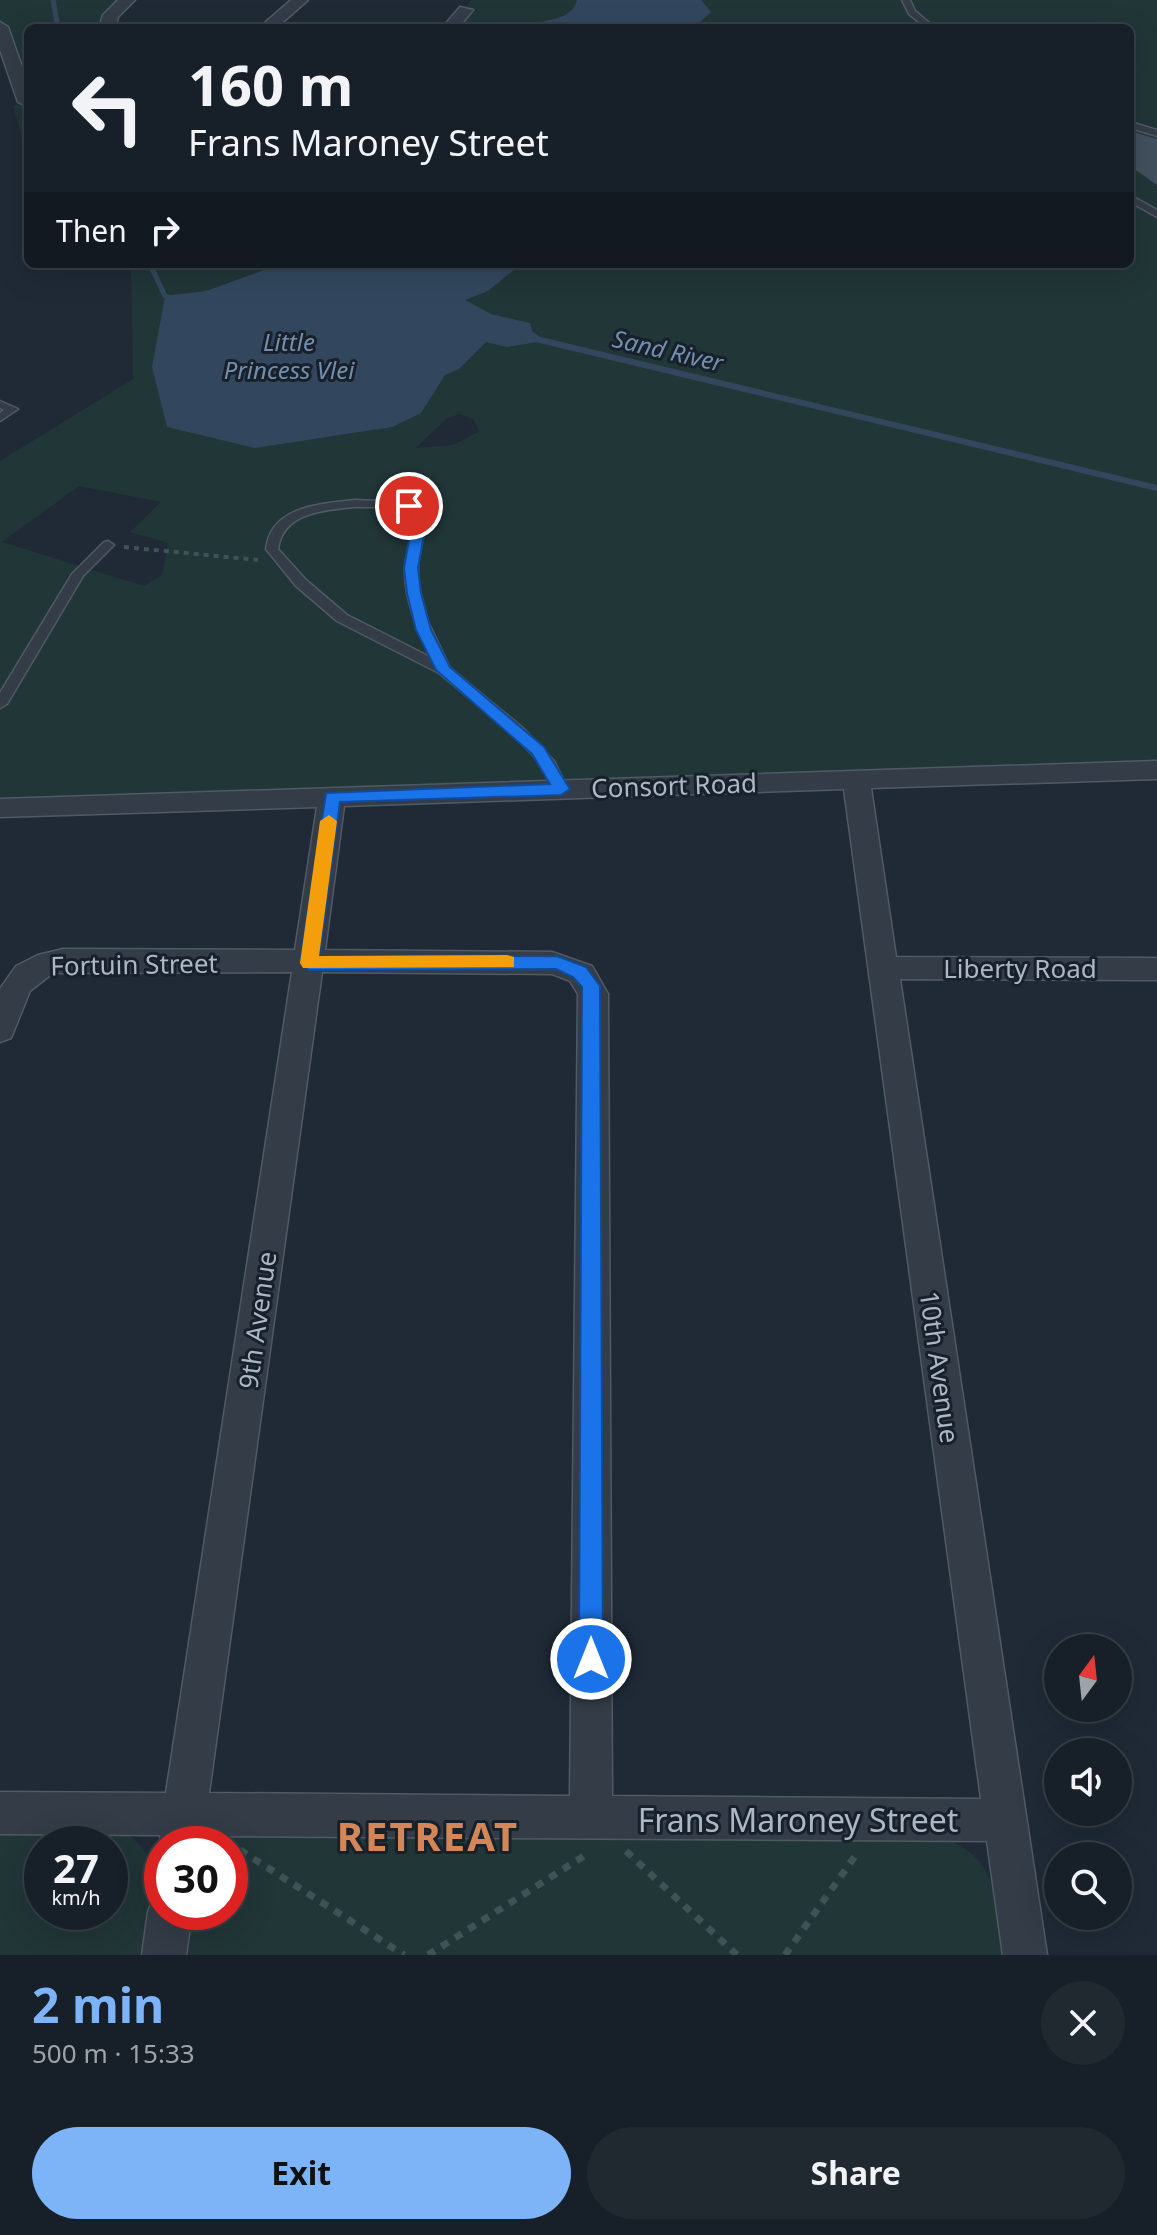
<!DOCTYPE html>
<meta charset="utf-8">
<style>
:root{--surface:#172028;--page:#202830;--text:#f1f3f6;--muted:#9ea3a8;--line:#363e45;--accent:#7db4f8}
body{margin:0;font-family:"Noto Sans",sans-serif;background:var(--page);color:var(--text);height:100vh;display:flex;flex-direction:column;font-size:30px;white-space:nowrap}
*{box-sizing:border-box;margin:0}
p{font-size:26px;color:var(--muted)}
.icon{flex:none;width:44px;height:44px;fill:none;stroke:currentColor;stroke-width:2;stroke-linecap:round;stroke-linejoin:round}
.map{position:relative;height:1955px;overflow:hidden}
.side{display:flex;flex-direction:column;background:var(--surface);flex:1}
.side>*{flex:none}
.guide{position:absolute;left:24px;top:24px;width:1110px;height:244px;border-radius:12px;box-shadow:0 8px 32px #0002,0 0 0 2px var(--line);background:#172028;color:var(--text);overflow:hidden}
.needle{width:52px;rotate:15deg}
.controls{position:absolute;left:1044px;top:1634px;display:grid;gap:16px}
.controls a{display:grid;place-items:center;width:88px;height:88px;border-radius:50%;background:var(--surface);box-shadow:0 8px 32px #0002,0 0 0 2px var(--line);font-size:40px}
.speed{position:absolute;left:24px;top:1826px;display:flex;gap:16px;font-size:40px;font-weight:700;text-align:center}
.speed>*{display:grid;place-content:center;width:104px;height:104px;border-radius:50%;background:var(--surface);box-shadow:0 8px 32px #0002,0 0 0 2px var(--line);line-height:1}
.speed small{font-size:20px;font-weight:400}
.speed .limit{border:12px solid #d22;background:#fff;color:#111}
.pin{position:absolute;display:grid;place-items:center;width:68px;height:68px;color:#fff;margin:-34px;border:4px solid #fff;border-radius:50%;box-shadow:0 2px 8px #0007}
.me{position:absolute;width:88px;margin:-44px;rotate:0deg;stroke-linejoin:round;filter:drop-shadow(0 0 6px #0008)}
.turn{display:flex;align-items:center;gap:28px;height:168px;padding:0 32px;font-size:36px}
.turn .icon{width:104px;height:104px;stroke-width:2.5}
.turn b{display:block;font-size:56px;line-height:68px}
.then{display:flex;align-items:center;height:76px;padding:0 32px;background:#0003;gap:16px;font-size:30px}
.round{display:grid;place-items:center;flex:none;width:84px;height:84px;border-radius:42px;background:var(--page)}
.head{display:flex;align-items:center;justify-content:space-between;height:136px;padding:0 32px}
h1{font-size:48px;font-weight:700;line-height:60px;color:var(--accent)}
.button{display:flex;gap:16px;margin-top:auto;padding:16px 32px}
.button a{flex:1;height:92px;border-radius:48px;background:var(--accent);color:#111;font-size:32px;font-weight:700;line-height:92px;text-align:center}
.button a+a{background:var(--page);color:var(--text)}
.map>svg:first-child{display:block}
.green{fill:#213637;fill-rule:evenodd}
.water{fill:#32475e}
.lines{fill:none;stroke-linecap:round;stroke-linejoin:round}
.stream-far1{stroke:#32475e;stroke-width:5}
.stream{stroke:#32475e;stroke-width:6}
.building{fill:#42505e}
.lane-casing{stroke:#505a65;stroke-width:3}
.street-casing{stroke:#505a65;stroke-width:3}
.path-far1{stroke:#3e5355;stroke-width:4;stroke-dasharray:5 5;stroke-linecap:butt}
.path{stroke:#3e5355;stroke-width:7;stroke-dasharray:8 8;stroke-linecap:butt}
.lane{fill:#333c47;fill-rule:evenodd}
.street{fill:#333c47;fill-rule:evenodd}
.route{fill:#1a73e8;stroke:#114b97;stroke-width:2}
.slow{fill:#f59e0b}
.labels{text-anchor:middle;dominant-baseline:central;stroke-width:6;stroke-linejoin:round;paint-order:stroke}
.far-water-label{font-size:24px;font-style:italic;fill:#748fad;stroke:#18212b}
.street-label{font-size:26px;fill:#acb7c4;stroke:#18212b}
.near-street-label{font-size:32px;fill:#acb7c4;stroke:#18212b}
.near-district-label{font-size:40px;font-weight:bold;letter-spacing:2px;fill:#d38658;stroke:#18212b}
</style>
<div class="map">
<svg width="1157" height="1955" viewBox="0 0 1157 1955">
<rect width="100%" height="100%" fill="#1f2a36"/>
<path class="green" d="M0 0H119L101 18 98 28H28V159L13 106 25 102 0 27Z
M471 0H1157V762L0 799V461L133 379 131 264H1130V28H450ZM459 414 473 419 480 431 453 445 416 448 446 419ZM79 486 161 502 130 532 168 543 162 575 144 586 2 542Z
M0 1830 128 1835C169 1861 149 1915 143 1955H0ZM42 1844H110V1912H42Z
M242 1833 939 1838C998 1852 998 1905 1005 1955H182L187 1912H230V1844H218Z"/>
<path class="water" d="M577 0H701L711 12 694 28H528C544 17 572 22 577 0Z
M281 264H521L488 291 465 300 491 314 530 323 532 331 545 341 507 347 486 342 459 369 445 375 421 413 392 427 255 448 167 427 152 367 165 296 206 291Z"/>
<g class="lines">
<path class="stream-far1" d="M53 0 58 28
M150 264 165 296 172 299"/>
<path class="stream" d="M536 339 1157 488"/>
</g>
<path class="building" d="M1130 131 1157 139V185L1130 166Z"/>
<g class="lines">
<defs>
<path id="lane" d="M902 0H910L915 11 935 28H926L909 14Z
M1130 122 1157 130V136L1130 128Z
M1130 195 1157 210V217L1130 202Z
M0 401 18 409 0 421V413L4 410 0 408Z
M355 500 402 502 421 507 426 523 418 563V584L428 622 450 668 524 729 554 761 568 789 566 792H556L543 766 514 735 439 673 337 621 296 586 266 549C271 506 320 504 355 500ZM355 507H381L412 512C417 532 406 549 405 568 404 600 418 630 432 658L347 615 306 580 278 549C283 512 325 510 355 507Z
M108 541 114 545 83 576 7 704 0 708V693L72 574 104 542Z"/>
<path id="street" d="M118 0H135L118 17 115 28H99L103 15Z
M291 0H308L276 28H259Z
M460 7 473 10 458 28H442Z
M0 22 8 27 28 84V107L18 102 0 50Z
M1157 761V779L871 788 896 957 1157 958V980L900 979 1047 1955H1003L987 1841 203 1836 202 1844H162V1852L160 1835 0 1834V1792L166 1793 292 972 53 973 30 991 11 1038 0 1042V989L16 966 38 955 63 949 295 950 317 807 0 817V799ZM844 789 981 1799 612 1796 608 994 592 966 552 952 325 950 344 806ZM322 972 552 974 570 981 578 994 570 1796 209 1793Z
M162 1893V1912H192L186 1955H142L148 1912 154 1896Z"/>
</defs>
<use href="#lane" class="lane-casing"/>
<use href="#street" class="street-casing"/>
<path class="path-far1" d="M124 547 258 560"/>
<path class="path" d="M240 1850 404 1955
M626 1851 737 1955
M428 1955 584 1856 585 1849
M785 1955 858 1852"/>
<use href="#lane" class="lane"/>
<use href="#street" class="street"/>
</g>
<path class="route" d="M404 503 422 507 427 518 418 568 421 593 431 630 450 667 544 747 570 789 561 795 340 802 319 957 557 956 586 967 600 986 603 1659 600 1668 591 1671 582 1668 579 1659 582 987 573 977 556 969 309 970 300 963 326 793 550 784 532 754 436 670 416 630 407 593 404 568 413 518 402 506Z"/>
<path class="slow" d="M329 815 337 821 319 956 507 955 514 957V967L303 968 300 963 320 821Z"/>
<g class="labels">
<g class="far-water-label">
<text x="289" y="341">Little<tspan x="289" dy="28">Princess Vlei</tspan></text>
<text transform="translate(668 350) rotate(13)">Sand River</text>
</g>
<g class="street-label">
<text transform="translate(674 785) rotate(-2)">Consort Road</text>
<text transform="translate(134 964) rotate(-1)">Fortuin Street</text>
<text x="1020" y="968">Liberty Road</text>
<text transform="translate(257 1320) rotate(-82)">9th Avenue</text>
<text transform="translate(940 1367) rotate(82)">10th Avenue</text>
</g>
<g class="near-street-label">
<text x="798" y="1819">Frans Maroney Street</text>
</g>
<g class="near-district-label">
<text x="428" y="1835">RETREAT</text>
</g>
</g>
</svg>
<div class="controls">
<a><svg class="needle" viewBox="-14 -14 28 28"><path d="M0-13l5 13h-10z" fill="#e53935"/><path d="M0 13l5-13h-10z" fill="#9ea3a8"/></svg></a>
<a><svg class="icon" aria-label="sound" viewBox="0 0 24 24"><path d="M4 9h4l5-4v14l-5-4H4zM17 9q2 3 0 6"/></svg></a>
<a><svg class="icon" aria-label="search" viewBox="0 0 24 24"><circle cx="10" cy="10" r="6"/><path d="M15 15l6 6"/></svg></a>
</div>
<div class="speed"><div>27<small>km/h</small></div><div class="limit">30</div></div>
<div class="pin" style="left:409px;top:506px;background:#d93025"><svg class="icon" aria-label="arrive" viewBox="0 0 24 24"><path d="M6 21V4h12l-3 4 3 4H6"/></svg></div>
<svg class="me" style="left:591px;top:1659px" viewBox="-20 -20 40 40"><circle r="17" fill="#1a73e8" stroke="#fff" stroke-width="3"/><path d="M0-11L8 9 0 5-8 9z" fill="#fff"/></svg>
<div class="guide">
<div class="turn"><svg class="icon" aria-label="left" viewBox="0 0 24 24"><path d="M17 20v-9H6M10 6l-5 5 5 5"/></svg><div><b>160 m</b>Frans Maroney Street</div></div>
<div class="then">Then<svg class="icon" aria-label="right" viewBox="0 0 24 24"><path d="M7 20v-9h11M14 6l5 5-5 5"/></svg></div>
</div>
</div>
<section class="side">
<div class="head"><div><h1>2 min</h1><p>500 m · 15:33</p></div><a class="round"><svg class="icon" aria-label="close" viewBox="0 0 24 24"><path d="M6 6l12 12M18 6L6 18"/></svg></a></div>
<div class="button"><a>Exit</a><a>Share</a></div>
</section>
